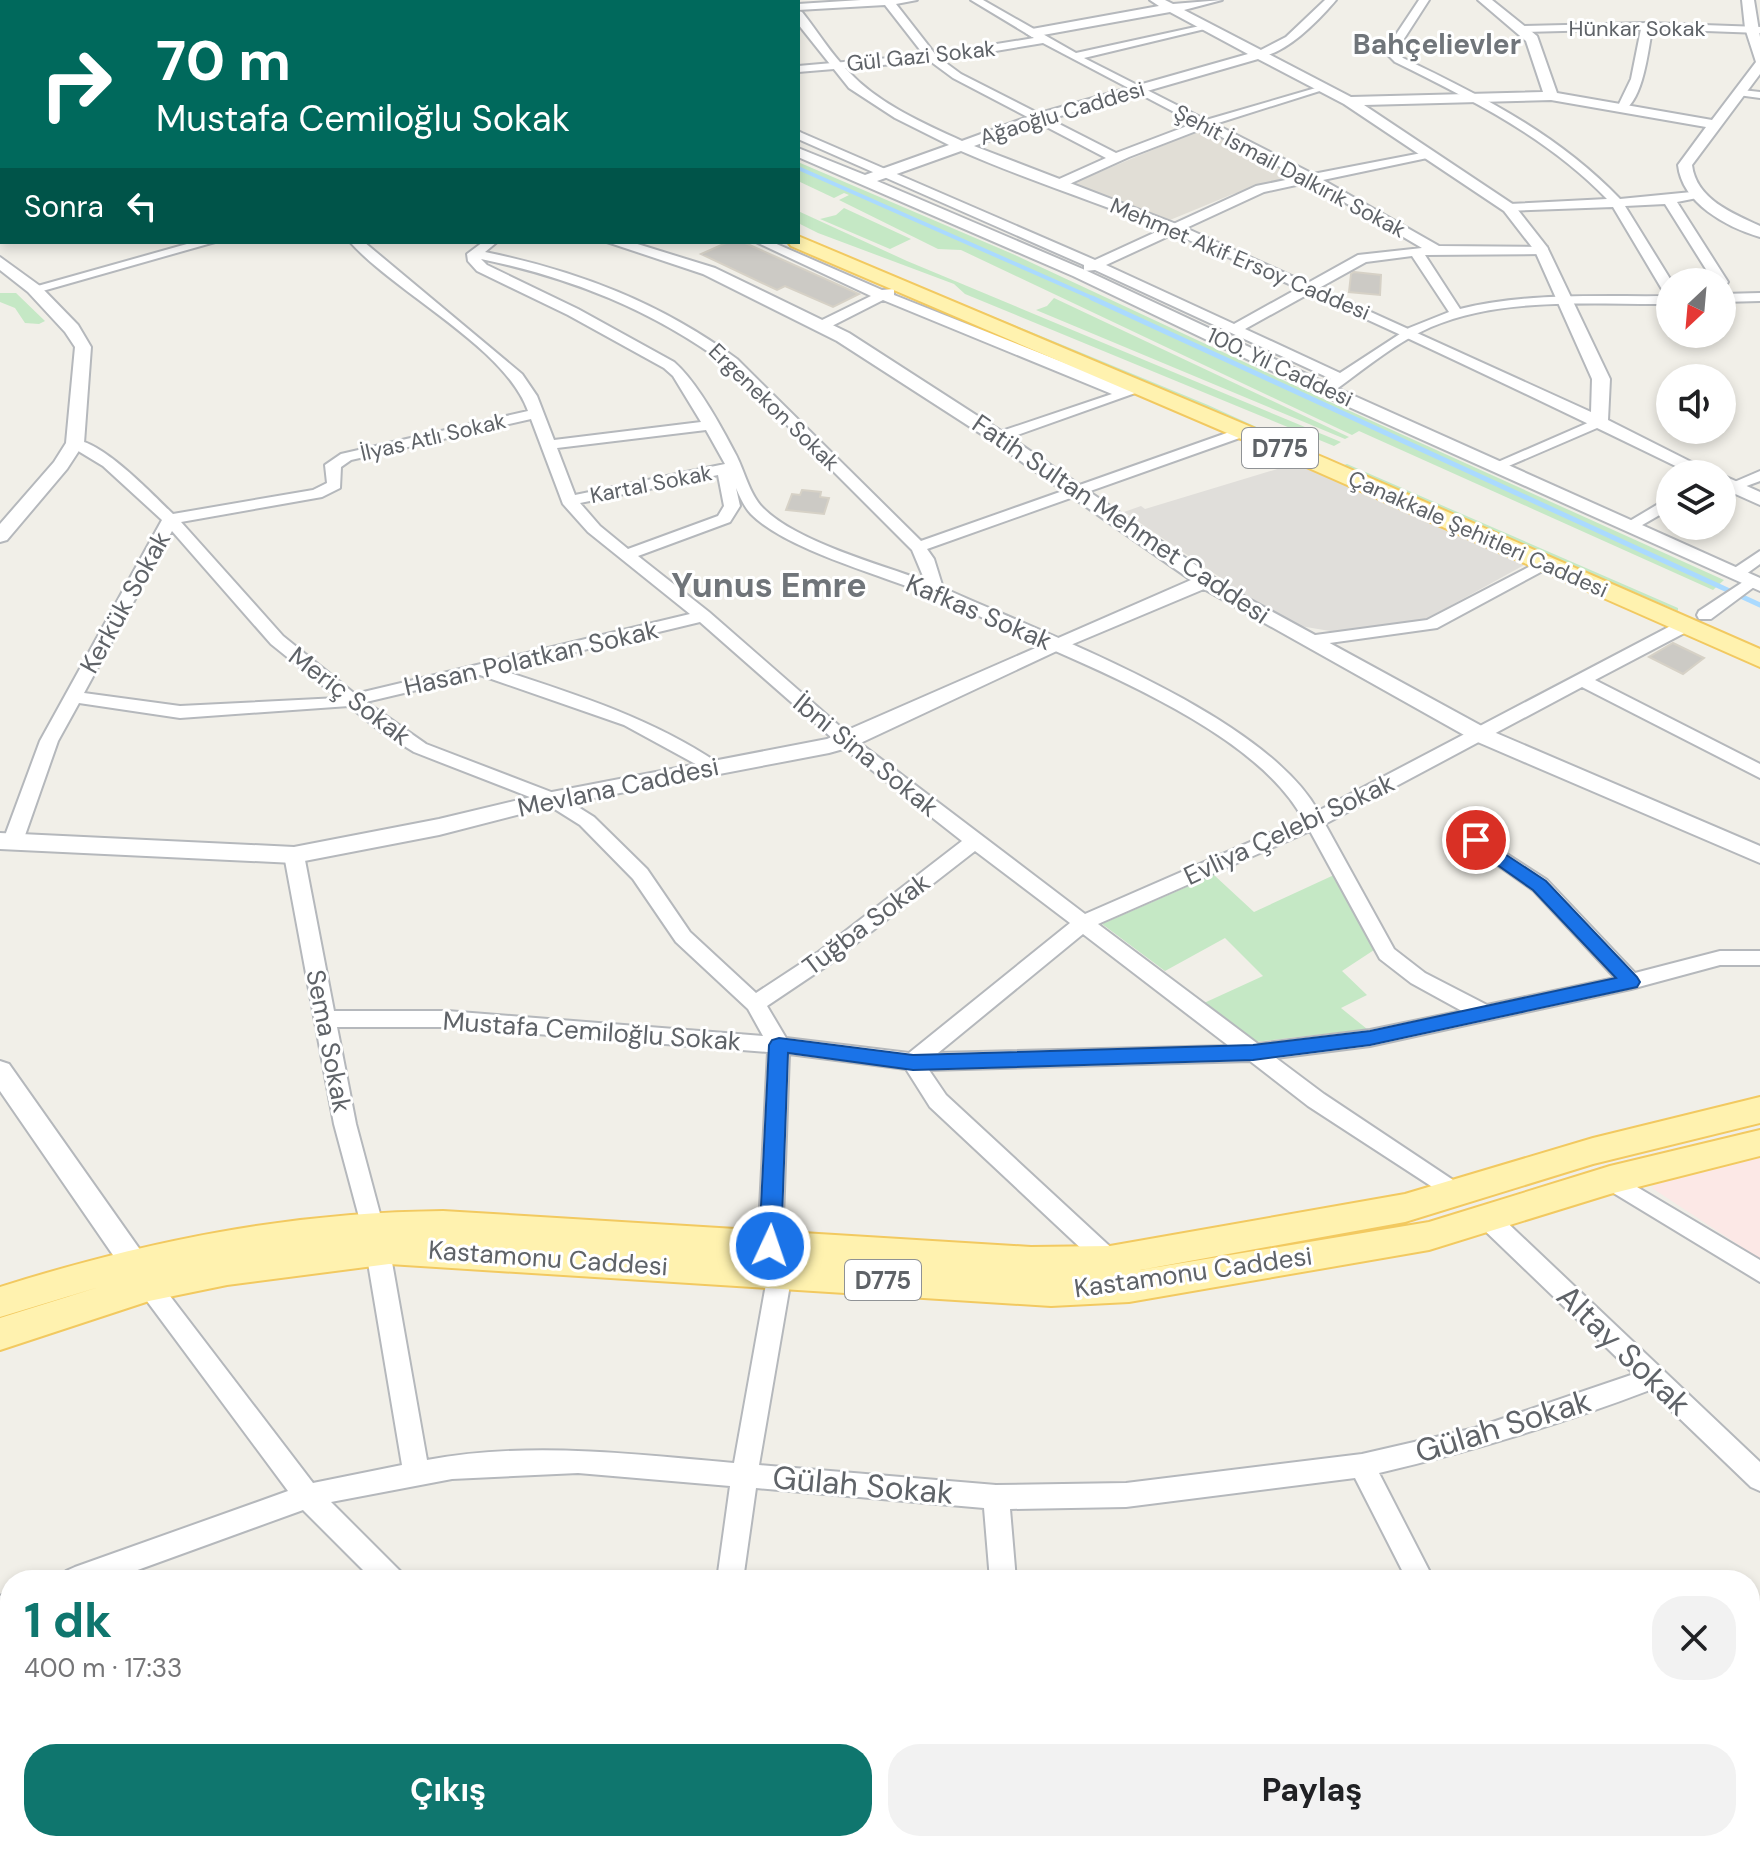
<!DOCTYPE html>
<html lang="tr">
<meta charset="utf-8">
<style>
:root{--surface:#fff;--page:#f2f2f2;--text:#202124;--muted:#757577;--accent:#0f766e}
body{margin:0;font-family:"DM Sans",sans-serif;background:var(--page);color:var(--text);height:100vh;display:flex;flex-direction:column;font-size:30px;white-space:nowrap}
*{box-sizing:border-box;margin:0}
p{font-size:26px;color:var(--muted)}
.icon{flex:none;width:44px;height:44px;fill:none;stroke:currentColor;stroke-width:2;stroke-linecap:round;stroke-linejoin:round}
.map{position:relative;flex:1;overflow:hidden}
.details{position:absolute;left:0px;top:1570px;width:1760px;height:282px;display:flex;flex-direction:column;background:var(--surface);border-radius:32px 32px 0 0;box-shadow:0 4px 12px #0003}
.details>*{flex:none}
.top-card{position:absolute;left:0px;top:0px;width:800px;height:244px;box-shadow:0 4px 12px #0003;background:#00695c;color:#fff;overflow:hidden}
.needle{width:52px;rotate:206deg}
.controls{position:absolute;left:1656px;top:268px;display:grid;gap:16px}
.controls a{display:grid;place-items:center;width:80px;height:80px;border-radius:50%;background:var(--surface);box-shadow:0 4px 12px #0003;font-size:40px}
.pin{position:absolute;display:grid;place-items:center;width:68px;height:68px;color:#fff;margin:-34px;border:4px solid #fff;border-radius:50%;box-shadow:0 2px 8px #0007}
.me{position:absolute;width:88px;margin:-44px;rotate:3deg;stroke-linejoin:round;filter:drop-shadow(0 0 6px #0008)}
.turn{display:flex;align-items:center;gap:28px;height:168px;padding:0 24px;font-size:36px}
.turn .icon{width:104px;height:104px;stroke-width:2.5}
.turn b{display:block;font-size:56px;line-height:68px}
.then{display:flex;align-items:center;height:76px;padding:0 24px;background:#0003;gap:16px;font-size:30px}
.round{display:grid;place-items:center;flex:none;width:84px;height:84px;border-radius:32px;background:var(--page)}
.head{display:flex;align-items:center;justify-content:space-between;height:136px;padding:0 24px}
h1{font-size:48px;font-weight:700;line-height:60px;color:var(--accent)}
.cta{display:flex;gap:16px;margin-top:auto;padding:16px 24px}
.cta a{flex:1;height:92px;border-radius:32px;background:var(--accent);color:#fff;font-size:32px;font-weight:700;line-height:92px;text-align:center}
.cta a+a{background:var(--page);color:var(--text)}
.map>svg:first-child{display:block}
.industrial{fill:#e0deda}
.education{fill:#e1ded6}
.medical{fill:#fce8e6}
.green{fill:#c5e8c5}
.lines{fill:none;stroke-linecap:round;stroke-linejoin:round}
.stream-far1{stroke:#aadaff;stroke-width:4}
.stream{stroke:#aadaff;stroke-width:5}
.building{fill:#cccac5;stroke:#d6d1c6;stroke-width:2}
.minor-casing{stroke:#b5b8bc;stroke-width:4}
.tertiary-casing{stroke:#b5b8bc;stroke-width:4}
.primary-casing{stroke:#f2c960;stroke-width:4}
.trunk-casing{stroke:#f9ab00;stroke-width:4}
.minor{fill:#fff;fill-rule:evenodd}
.tertiary{fill:#fff;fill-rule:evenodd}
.primary{fill:#fff2af;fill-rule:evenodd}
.trunk{fill:#feeaa1;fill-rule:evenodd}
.route{fill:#1a73e8;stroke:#114b97;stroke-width:2}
.labels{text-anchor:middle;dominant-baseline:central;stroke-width:6;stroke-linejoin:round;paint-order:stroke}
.far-street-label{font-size:22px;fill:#5f6368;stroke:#fff}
.shield{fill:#fff;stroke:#8f9295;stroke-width:2}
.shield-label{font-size:24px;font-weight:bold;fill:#5f6368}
.street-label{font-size:26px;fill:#5f6368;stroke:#fff}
.far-district-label{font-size:28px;font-weight:bold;fill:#70757a;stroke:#fff}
.near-street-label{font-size:32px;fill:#5f6368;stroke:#fff}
.district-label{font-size:34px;font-weight:bold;fill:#70757a;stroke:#fff}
</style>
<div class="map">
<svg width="1760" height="1851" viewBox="0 0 1760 1851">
<rect width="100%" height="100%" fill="#f1efe8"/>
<path class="industrial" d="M1297 463 1526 564 1421 622 1336 632 1300 626 1222 584 1224 580 1124 512 1141 506 1145 509Z"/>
<path class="education" d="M1205 128 1302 177 1233 194 1170 220 1071 184Z"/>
<path class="medical" d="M1760 1153V1259L1652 1188 1659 1177Z"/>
<path class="green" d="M798 162 1015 255 1330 402 1724 580 1713 590 1359 431 1352 435 961 250 938 249 839 200 849 195 844 193 834 198 798 181Z
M844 208 911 239 890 249 820 219 836 215Z
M798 211 907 261 1341 442 1334 446 965 294 954 284 818 233 798 223Z
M798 236 1208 405 1314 453 1312 454Z
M0 293H16L45 321 39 324 25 323 15 308 0 302Z
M1054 298 1349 437 1345 439 1036 310 1047 306Z
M1347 464 1678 608V611L1341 466Z
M1214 875 1254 912 1334 875 1374 950 1342 971 1367 995 1341 1008 1367 1029 1255 1042 1204 1003 1263 976 1225 938 1165 971 1102 924Z"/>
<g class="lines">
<path class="stream-far1" d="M546 0 549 2
M798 168 1097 300"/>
<path class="stream" d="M1092 298 1760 605"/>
</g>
<path class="building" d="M728 242H743L859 294 833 307 785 286 777 290 701 254Z
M1354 272 1381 275 1380 295 1349 292 1351 274Z
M802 490 821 492 820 497 829 498 824 514 786 510 792 494 800 495Z
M1673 643 1704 658 1683 674 1649 657Z"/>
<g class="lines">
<defs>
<path id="minor" d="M637 0H650L651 2H638Z
M861 0H917L896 4 935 54 1034 38 971 0H983L1076 53 1209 24V28L1084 58 1206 120 1326 85V89L1215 124 1313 174 1432 151V157L1323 180 1439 246 1547 247 1548 250 1542 254 1425 255 1460 309C1528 292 1601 297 1670 296V304C1593 305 1503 296 1431 327 1397 342 1368 366 1338 388H1328L1326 385 1331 379 1095 270 1084 271V265L798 139V131L802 133 1095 260 1256 186 1300 177 1204 128 1129 157 1065 186H1057V180L1106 158 953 78 930 61 798 72V66L924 55 885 5 798 10V4ZM1043 43 1195 123 1116 153 961 74 942 60ZM1310 182 1422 248 1358 255 1234 324 1106 265 1264 192ZM1412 256 1449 312 1409 328 1340 373 1245 329 1366 262Z
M1325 0H1336C1320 19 1283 58 1257 56V52L1286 37Z
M1419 0H1429L1400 45 1397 51 1403 58C1482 96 1558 134 1620 199L1702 191V197L1677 202 1728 282 1726 285 1714 282 1665 204 1625 206 1672 282 1670 295 1663 291 1613 207 1505 211V205L1509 204 1607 199C1547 137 1472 100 1395 62L1387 54 1389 45Z
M1647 23 1760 27V33L1652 29C1648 52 1643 100 1623 111L1617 108 1631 79 1641 29 1522 32 1517 29 1522 26Z
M0 26H2L0 33Z
M1742 90 1760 92V98L1738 95V91Z
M0 161H2V169H0Z
M194 242H215L39 292 27 289Z
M350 242H364L522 374 537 396 554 440 701 422 673 376 664 368 568 315 477 271 468 261 467 254 483 242H497L485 252C578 271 661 303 737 359L921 541 1238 429H1248V435L927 549 934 559 943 588C1045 634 1264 714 1318 811L1680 621H1692L1694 625 1692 629 1595 680 1760 764V778L1582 687 1325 824 1394 949 1425 973 1487 1005 1615 978 1533 890 1469 845 1466 840 1476 834 1547 880 1635 973 1720 951H1760V965H1720L1631 989 1370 1046 1276 1058 1324 1094 1465 1188 1468 1194 1465 1200 1457 1203 1308 1106 1250 1061 929 1070 946 1095 1118 1254 1122 1261 1118 1268 1110 1271 1102 1268 930 1107 906 1069 789 1054 782 1246 778 1253 770 1256 762 1253 758 1246 768 1052 447 1027H337L356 1124 383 1225 379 1232 371 1234 363 1232 334 1124 284 855 287 850 294 848 304 855 334 1011H447L763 1036 748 1009 676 942 633 879 580 825 545 803 414 752 380 731 349 706 180 718 79 703 58 741 23 841 13 847 3 841 40 741 162 520 103 466 70 446V440C97 435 153 495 173 514L313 490 327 483 325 465 341 454 528 411C505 347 397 294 350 242ZM481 259C572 278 652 310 727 365L912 550 925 581C879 564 797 542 763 508 749 494 744 469 735 453 721 426 697 382 674 362L578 309 487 265ZM531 419 563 504 588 532 690 614 355 694 283 636 181 522 322 497 340 488 341 467 351 460ZM706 430 725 464 575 495 557 448ZM718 475 724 506 718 516 628 549 600 526 580 503ZM736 488C740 497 744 507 751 514 785 549 880 575 928 594 963 608 998 625 1033 641 1116 678 1259 737 1303 819L1085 914 852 737 709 612 638 556 730 522 740 506ZM172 531 271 644 338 698 180 706 84 693ZM700 622 840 745 962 841 817 953 756 993 690 932 647 869 594 817 559 795 426 744 366 702 480 675 624 725 712 773 718 771 721 767 718 763C651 718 577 695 501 670ZM1310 831 1380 959 1411 983 1462 1011 1370 1030 1258 1044 1098 924ZM975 851 1070 923 909 1053 786 1038 767 1006 831 963ZM1083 934 1229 1046 938 1053Z
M756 242H772L882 290 894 289V295L1138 392 1003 440H993V434L1112 394 883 300 826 329H816V323L871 296Z
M1760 293V301L1722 302V294Z
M1599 418 1606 422 1604 425 1504 468 1499 470 1491 465Z
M1760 471V481L1733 491 1725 486Z
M1670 497V509L1637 528H1625L1623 525Z
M1760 551V564L1742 577H1730V571Z
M1546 558 1554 563 1552 566 1437 628 1308 646 1299 641 1308 636 1427 620Z
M1752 576 1760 581 1758 584 1711 619H1699L1697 615 1699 611Z
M1610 1171 1760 1260V1282L1602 1186 1599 1180 1602 1174Z
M1488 1210 1496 1212 1760 1462V1491L1751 1487 1650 1390C1561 1424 1472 1451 1379 1473L1434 1580H1407L1355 1478 1126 1507 1010 1509 1016 1580H990L984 1508 756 1488 743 1580H717L730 1486 578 1473 452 1479 331 1502 400 1571 404 1580H373L303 1510 110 1580H62L66 1571 75 1567 288 1491 141 1293 137 1286 141 1279 149 1276 157 1279 313 1483 402 1465 366 1251 370 1244 378 1241 386 1244 390 1251 427 1460C528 1441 632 1454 734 1463L768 1273 772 1266 780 1263 788 1266 792 1273 759 1465 996 1485 1126 1483 1362 1454 1475 1428 1634 1374 1480 1226 1476 1219 1480 1212Z
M10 1592V1618L0 1622V1596Z
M638 1842H700L696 1851H642Z
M1007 1842H1037L1038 1851H1008Z
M1208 1842H1253L1249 1851H1204Z
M1567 1842H1599L1603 1851H1571Z"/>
<path id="tertiary" d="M1150 0H1165L1173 4 1222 0 1184 10 1351 97 1543 92 1526 41 1478 0H1492L1537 36 1557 93 1712 120 1756 62 1745 28 1742 0H1754L1760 37V74L1692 165C1696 199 1732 213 1760 226V237C1726 227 1682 203 1678 165L1706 127 1551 100 1364 105 1514 205 1547 247 1610 379 1608 420 1715 474H1692C1519 390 1346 307 1170 232 1101 203 1029 181 961 151L877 181 1085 270 1332 386 1760 578V591L1320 394 1073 276 798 157V148L865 175 949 145 895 118 849 88 798 24V11L802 12C818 32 831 54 849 72 879 104 923 123 962 141L1033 115 1248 54 1170 12 1032 37 1026 33 1032 29 1159 6ZM1258 59 1344 104 1504 211 1535 251 1592 379 1591 412 1179 225 974 146 1043 121Z
M0 17 2 18V26L0 25Z
M607 242H631L715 268 849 333 1004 433 1229 588 1489 730 1760 846V863L1473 740 1204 589 1061 649 854 746 829 753 552 806 439 835 294 863 0 849V833L294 847 439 819 552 792 827 739 1191 580 992 441 837 341 703 274Z
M0 257 40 286 78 325 91 347 84 443 67 469 7 540 0 542V524L54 462 66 443 75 347 65 332 28 292 0 270Z
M1722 475 1760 492V505L1722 488Z
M0 1061 9 1064 155 1271 159 1279 155 1287 145 1291 135 1287 0 1091Z
M1760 1758V1795L1750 1799V1762Z
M1642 1842H1686L1682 1851H1638Z"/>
<path id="primary" d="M354 0H370V2H354Z
M798 236 1327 459 1760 649V667L1311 469 791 246 788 242H798Z
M1760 1097V1123L1593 1164 1405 1222 1140 1270 1429 1222 1610 1166 1760 1130V1156L1610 1194 1429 1250 1129 1302 1051 1306 389 1264 227 1285 149 1301 0 1350V1318L99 1287 0 1317V1287C146 1241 290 1212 443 1211L1031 1247 1110 1246 1405 1194 1593 1138Z"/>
<path id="trunk" d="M0 2H2V12H0Z"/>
</defs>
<use href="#minor" class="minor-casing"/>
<use href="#tertiary" class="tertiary-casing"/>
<use href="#primary" class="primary-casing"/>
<use href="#trunk" class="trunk-casing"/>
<use href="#minor" class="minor"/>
<use href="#tertiary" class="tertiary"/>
<use href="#primary" class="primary"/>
<use href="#trunk" class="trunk"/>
</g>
<path class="route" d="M1476 835 1546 881 1637 977 1640 982 1637 987 1370 1045 1253 1060 913 1070 788 1053 781 1246 778 1252 770 1255 762 1252 759 1246 769 1045 772 1040 779 1038 913 1055 1253 1045 1370 1031 1616 978 1533 890 1469 845 1467 840 1469 836Z"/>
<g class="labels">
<g class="far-street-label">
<text x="1637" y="28">Hünkar Sokak</text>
<text transform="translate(921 56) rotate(-6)">Gül Gazi Sokak</text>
<text transform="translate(1062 113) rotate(-17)">Ağaoğlu Caddesi</text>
<text transform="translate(1290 171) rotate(28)">Şehit İsmail Dalkırık Sokak</text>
<text transform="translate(1240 259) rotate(23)">Mehmet Akif Ersoy Caddesi</text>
<text transform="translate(1280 367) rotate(25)">100. Yıl Caddesi</text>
<text transform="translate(774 407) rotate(44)">Ergenekon Sokak</text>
<text transform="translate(433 437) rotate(-13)">İlyas Atlı Sokak</text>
<text transform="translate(651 484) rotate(-11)">Kartal Sokak</text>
<text transform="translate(1478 534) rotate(24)">Çanakkale Şehitleri Caddesi</text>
</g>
<g class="shield">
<rect x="1242" y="428" width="76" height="40" rx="6"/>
<rect x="845" y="1260" width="76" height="40" rx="6"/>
</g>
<g class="shield-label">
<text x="1280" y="448">D775</text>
<text x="883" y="1280">D775</text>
</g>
<g class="street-label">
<text transform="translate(1121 519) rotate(34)">Fatih Sultan Mehmet Caddesi</text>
<text transform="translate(125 602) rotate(-61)">Kerkük Sokak</text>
<text transform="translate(979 612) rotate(23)">Kafkas Sokak</text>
<text transform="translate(531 658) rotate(-13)">Hasan Polatkan Sokak</text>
<text transform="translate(350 696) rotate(37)">Meriç Sokak</text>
<text transform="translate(866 755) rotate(39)">İbni Sina Sokak</text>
<text transform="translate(618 787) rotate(-12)">Mevlana Caddesi</text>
<text transform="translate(1289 829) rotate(-25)">Evliya Çelebi Sokak</text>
<text transform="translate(866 924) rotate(-37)">Tuğba Sokak</text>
<text transform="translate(592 1031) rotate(4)">Mustafa Cemiloğlu Sokak</text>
<text transform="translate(329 1041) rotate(79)">Sema Sokak</text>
<text transform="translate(548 1258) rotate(4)">Kastamonu Caddesi</text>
<text transform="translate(1193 1272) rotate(-8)">Kastamonu Caddesi</text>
</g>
<g class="far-district-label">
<text x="1437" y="44">Bahçelievler</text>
</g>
<g class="near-street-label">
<text transform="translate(1624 1350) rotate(44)">Altay Sokak</text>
<text transform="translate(1503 1426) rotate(-17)">Gülah Sokak</text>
<text transform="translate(863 1485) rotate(5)">Gülah Sokak</text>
</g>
<g class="district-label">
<text x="769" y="585">Yunus Emre</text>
</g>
</g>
</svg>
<div class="controls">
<a><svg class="needle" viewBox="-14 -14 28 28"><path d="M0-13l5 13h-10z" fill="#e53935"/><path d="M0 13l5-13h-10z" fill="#757577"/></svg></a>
<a><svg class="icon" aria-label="sound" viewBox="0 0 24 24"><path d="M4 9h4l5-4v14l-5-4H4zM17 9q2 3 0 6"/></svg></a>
<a><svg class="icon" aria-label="layers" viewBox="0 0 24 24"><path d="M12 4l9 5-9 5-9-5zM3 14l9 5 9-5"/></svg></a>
</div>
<div class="pin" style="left:1476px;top:840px;background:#d93025"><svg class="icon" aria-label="arrive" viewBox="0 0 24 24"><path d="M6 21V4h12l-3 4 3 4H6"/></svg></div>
<svg class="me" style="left:770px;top:1246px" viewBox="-20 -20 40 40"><circle r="17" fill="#1a73e8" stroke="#fff" stroke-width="3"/><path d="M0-11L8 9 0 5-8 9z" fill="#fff"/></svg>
<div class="top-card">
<div class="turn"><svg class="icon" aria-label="right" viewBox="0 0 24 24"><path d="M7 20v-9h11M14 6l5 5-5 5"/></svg><div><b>70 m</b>Mustafa Cemiloğlu Sokak</div></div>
<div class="then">Sonra<svg class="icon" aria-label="left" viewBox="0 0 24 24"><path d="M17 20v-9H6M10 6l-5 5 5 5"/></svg></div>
</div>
<section class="details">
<div class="head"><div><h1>1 dk</h1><p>400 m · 17:33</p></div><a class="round"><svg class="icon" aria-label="close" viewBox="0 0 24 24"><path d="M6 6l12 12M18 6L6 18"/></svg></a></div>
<div class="cta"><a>Çıkış</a><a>Paylaş</a></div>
</section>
</div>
